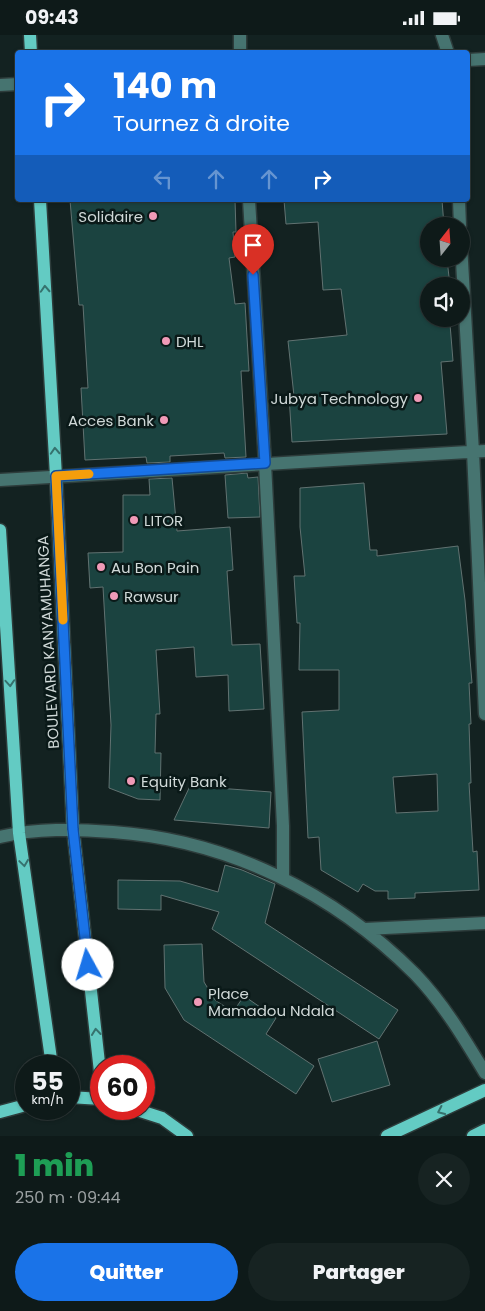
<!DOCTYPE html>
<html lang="fr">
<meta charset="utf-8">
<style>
:root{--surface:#0e1a19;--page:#172322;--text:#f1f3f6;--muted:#9ba1a2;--line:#2e3838;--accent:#1a73e8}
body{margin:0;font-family:Poppins,sans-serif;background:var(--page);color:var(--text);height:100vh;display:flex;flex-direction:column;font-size:19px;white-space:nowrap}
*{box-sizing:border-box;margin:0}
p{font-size:16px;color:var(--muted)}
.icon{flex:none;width:28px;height:28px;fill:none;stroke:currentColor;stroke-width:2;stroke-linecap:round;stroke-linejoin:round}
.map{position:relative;height:1101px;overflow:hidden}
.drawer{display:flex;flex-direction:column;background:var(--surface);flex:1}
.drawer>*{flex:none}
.hud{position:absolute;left:15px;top:15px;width:455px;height:152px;border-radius:5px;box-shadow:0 1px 4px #0004,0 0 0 1px var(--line);background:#1a73e8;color:#fff;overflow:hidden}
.needle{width:32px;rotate:17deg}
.buttons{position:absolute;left:420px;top:182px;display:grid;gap:10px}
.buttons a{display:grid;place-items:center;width:50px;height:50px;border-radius:50%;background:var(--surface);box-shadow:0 1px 4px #0004,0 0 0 1px var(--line);font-size:25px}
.speed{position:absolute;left:15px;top:1020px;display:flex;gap:10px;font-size:25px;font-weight:700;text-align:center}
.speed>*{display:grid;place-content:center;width:65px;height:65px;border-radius:50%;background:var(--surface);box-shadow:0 1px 4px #0004,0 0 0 1px var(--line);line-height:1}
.speed small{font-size:12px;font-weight:400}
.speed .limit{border:8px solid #d22;background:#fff;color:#111}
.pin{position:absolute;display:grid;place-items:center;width:42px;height:42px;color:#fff;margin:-51px -21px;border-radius:50% 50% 50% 0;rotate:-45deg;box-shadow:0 0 5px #0007}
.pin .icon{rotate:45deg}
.me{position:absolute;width:55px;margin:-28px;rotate:354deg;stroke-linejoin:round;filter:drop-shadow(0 0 4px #0008)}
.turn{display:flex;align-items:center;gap:18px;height:105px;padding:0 15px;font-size:22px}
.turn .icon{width:65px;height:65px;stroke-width:2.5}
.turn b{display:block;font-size:35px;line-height:42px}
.lanes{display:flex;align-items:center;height:48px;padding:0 15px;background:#0003;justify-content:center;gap:25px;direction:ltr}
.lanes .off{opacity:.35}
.round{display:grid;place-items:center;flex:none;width:52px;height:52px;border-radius:26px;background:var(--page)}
.overview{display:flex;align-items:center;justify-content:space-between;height:85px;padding:0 15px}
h1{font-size:30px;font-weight:800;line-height:38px;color:#1e9e55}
.action{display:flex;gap:10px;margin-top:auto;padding:10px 15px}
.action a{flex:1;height:58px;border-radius:30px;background:var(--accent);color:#fff;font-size:20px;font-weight:800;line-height:58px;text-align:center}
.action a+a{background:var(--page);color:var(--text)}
.status{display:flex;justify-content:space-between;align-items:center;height:35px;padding:0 25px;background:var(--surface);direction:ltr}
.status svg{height:14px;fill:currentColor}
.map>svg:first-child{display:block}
.building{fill:#1b4340;stroke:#617271;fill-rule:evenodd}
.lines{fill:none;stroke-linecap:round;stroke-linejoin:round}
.minor-casing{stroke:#2d3c3b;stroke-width:15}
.major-casing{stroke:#2d3c3b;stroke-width:15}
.minor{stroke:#467470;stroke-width:12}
.major{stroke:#63cbc3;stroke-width:12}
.oneway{stroke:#36726e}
.route-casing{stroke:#114b97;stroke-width:12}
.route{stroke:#1a73e8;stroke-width:9}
.slow{stroke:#f59e0b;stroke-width:9}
.poi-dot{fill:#f09ab7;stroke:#0a1918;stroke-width:2}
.labels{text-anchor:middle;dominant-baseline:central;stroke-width:5;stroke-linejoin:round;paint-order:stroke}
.poi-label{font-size:15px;fill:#d0d9d8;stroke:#0a1918;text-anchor:start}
.street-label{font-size:15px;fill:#d0d9d8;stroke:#0a1918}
</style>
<div class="status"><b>09:43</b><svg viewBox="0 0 49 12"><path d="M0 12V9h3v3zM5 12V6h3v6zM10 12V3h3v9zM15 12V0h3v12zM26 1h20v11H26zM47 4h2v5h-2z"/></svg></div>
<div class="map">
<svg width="485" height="1101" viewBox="0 0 485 1101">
<rect width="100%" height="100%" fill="#132221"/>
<path class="building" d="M70 165H235L236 197H233L235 222 229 223 235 269 245 268 249 336H241L246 422 225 423 224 418 170 421V427L147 428 146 422 85 425 81 353H88L83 270H79Z
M284 165H442L444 191H429V224H447L450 251H429V284H453L454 289H450L453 326 441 327 447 399 292 407 289 361H294L288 306 347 300 341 254 323 255 318 187 286 189Z
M247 438 248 443 258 442 260 482 228 483 225 440Z
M172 443 177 496 230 492 233 535 227 536 232 610 260 609 264 674 229 676 228 640 196 642 194 612 156 615 160 679H156L155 718H161L160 765 138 764 109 753 111 690 103 552 90 553 88 518 123 517V460H150L149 444Z
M364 448 370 515H377V521L458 511 465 565 472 648H469L471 689H469L471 748H469L473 817 477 816 479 855 415 858V863L388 864V856H375L363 849 358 857 321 835 319 802 308 803 302 677 339 675V635H299L300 588H297L294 541H305L300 492V453ZM437 739 438 776 396 778 393 742Z
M190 751 271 757 269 793 174 785Z
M225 830 242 835 275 849 265 888 398 975 379 1004 212 894 219 877 161 860V875L118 874V845L180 846 218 857Z
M202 909 204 947 215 965 233 977 244 961 276 983 266 999 314 1031 296 1059 184 985 165 953 164 910Z
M377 1006 390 1050 332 1067 318 1024Z"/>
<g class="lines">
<defs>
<path id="minor" d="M240 0V18
M442 0 448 18
M468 25 485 24
M0 50 18 49
M249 165 265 428 283 791V843
M459 165 460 191
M461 209 473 417 485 679
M0 445 485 416
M0 802C37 793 75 794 113 797 228 805 334 858 415 939 443 968 464 1003 485 1038
M365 894 485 888"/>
<path id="major" d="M30 0 31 18
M40 165 56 441 73 794 101 1046
M0 495 19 798 52 1031
M69 1062 101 1064
M134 1074 162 1083 187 1101
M0 1077 26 1070
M387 1101 485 1055
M473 1101 485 1095"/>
</defs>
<use href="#minor" class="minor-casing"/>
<use href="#major" class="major-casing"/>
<use href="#minor" class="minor"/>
<use href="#major" class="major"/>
</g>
<defs><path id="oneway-chevron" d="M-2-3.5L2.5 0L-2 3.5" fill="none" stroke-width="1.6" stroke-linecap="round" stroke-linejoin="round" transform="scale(1.25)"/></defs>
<g class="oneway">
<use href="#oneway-chevron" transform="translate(45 254) rotate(-93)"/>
<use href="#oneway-chevron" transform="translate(55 416) rotate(-93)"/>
<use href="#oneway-chevron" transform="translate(10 648) rotate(86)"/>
<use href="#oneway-chevron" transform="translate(24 828) rotate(82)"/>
<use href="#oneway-chevron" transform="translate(96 997) rotate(-96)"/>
<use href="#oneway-chevron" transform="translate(441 1076) rotate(155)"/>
</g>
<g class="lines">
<defs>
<path id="route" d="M88 930 73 794 56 441 265 428 253 240"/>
</defs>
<use href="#route" class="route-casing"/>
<use href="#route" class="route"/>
<path class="slow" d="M63 585 56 441 89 439"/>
</g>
<g class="poi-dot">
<circle cx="153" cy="181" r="5"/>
<circle cx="166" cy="306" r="5"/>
<circle cx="418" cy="363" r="5"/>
<circle cx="164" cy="385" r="5"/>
<circle cx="134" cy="485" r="5"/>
<circle cx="101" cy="532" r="5"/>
<circle cx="114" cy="561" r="5"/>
<circle cx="131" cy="746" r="5"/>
<circle cx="198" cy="967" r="5"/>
</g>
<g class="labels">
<g class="poi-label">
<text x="143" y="181" text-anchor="end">Solidaire</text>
<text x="176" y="306">DHL</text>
<text x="408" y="363" text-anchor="end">Jubya Technology</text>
<text x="154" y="385" text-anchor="end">Acces Bank</text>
<text x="144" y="485">LITOR</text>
<text x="111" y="532">Au Bon Pain</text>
<text x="124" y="561">Rawsur</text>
<text x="141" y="746">Equity Bank</text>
<text x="208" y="958">Place<tspan x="208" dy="17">Mamadou Ndala</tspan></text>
</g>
<g class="street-label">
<text transform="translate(48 607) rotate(-93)">BOULEVARD KANYAMUHANGA</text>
</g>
</g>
</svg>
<div class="buttons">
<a><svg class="needle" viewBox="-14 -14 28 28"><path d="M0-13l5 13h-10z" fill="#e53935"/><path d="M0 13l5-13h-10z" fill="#9ba1a2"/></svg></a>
<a><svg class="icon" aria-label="sound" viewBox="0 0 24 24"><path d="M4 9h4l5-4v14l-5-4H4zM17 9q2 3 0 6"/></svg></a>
</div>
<div class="speed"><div>55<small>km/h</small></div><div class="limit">60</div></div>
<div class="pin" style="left:253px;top:240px;background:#d93025"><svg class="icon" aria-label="arrive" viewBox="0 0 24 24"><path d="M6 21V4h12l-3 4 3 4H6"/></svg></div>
<svg class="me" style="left:88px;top:930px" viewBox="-20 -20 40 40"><circle r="19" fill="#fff"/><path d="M0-13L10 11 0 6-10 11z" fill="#1a73e8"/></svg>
<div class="hud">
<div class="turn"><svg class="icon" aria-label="right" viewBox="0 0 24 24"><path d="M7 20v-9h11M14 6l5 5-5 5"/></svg><div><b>140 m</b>Tournez à droite</div></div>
<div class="lanes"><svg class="icon off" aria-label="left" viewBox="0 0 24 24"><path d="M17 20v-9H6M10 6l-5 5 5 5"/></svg><svg class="icon off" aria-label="ahead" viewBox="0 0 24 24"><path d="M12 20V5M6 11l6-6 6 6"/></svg><svg class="icon off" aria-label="ahead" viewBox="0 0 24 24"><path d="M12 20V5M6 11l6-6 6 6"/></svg><svg class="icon" aria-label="right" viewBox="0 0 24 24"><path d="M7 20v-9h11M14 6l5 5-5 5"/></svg></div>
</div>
</div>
<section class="drawer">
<div class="overview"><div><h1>1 min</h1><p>250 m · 09:44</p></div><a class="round"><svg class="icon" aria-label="close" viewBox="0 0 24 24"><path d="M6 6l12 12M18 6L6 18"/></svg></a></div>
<div class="action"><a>Quitter</a><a>Partager</a></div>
</section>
